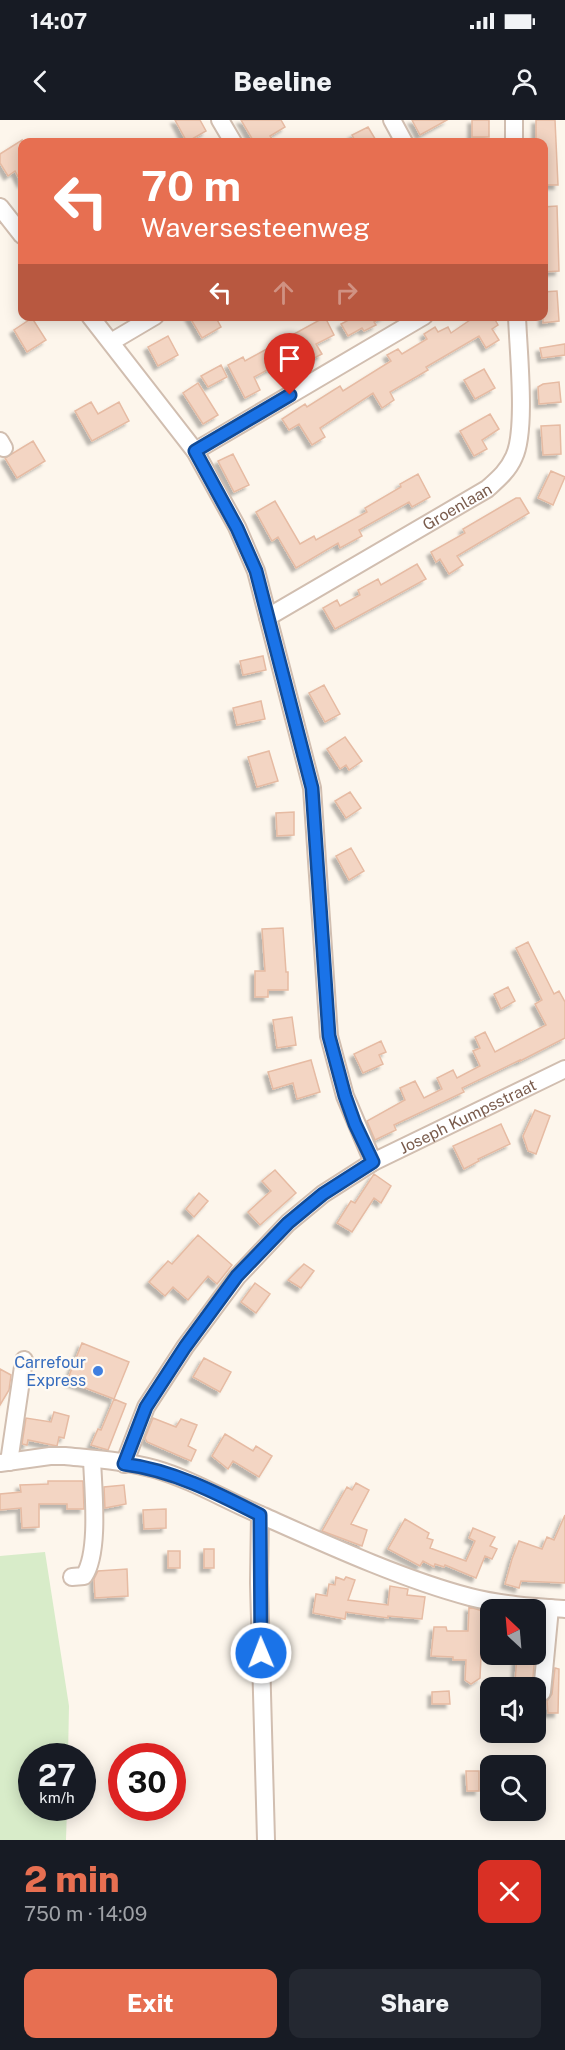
<!DOCTYPE html>
<meta charset="utf-8">
<style>
:root{--surface:#171b24;--page:#242831;--text:#f1f3f6;--muted:#9ea1a6;--accent:#e76f51}
body{margin:0;font-family:"Public Sans",sans-serif;background:var(--page);color:var(--text);height:100vh;display:flex;flex-direction:column;font-size:22px;white-space:nowrap}
*{box-sizing:border-box;margin:0}
p{font-size:20px;color:var(--muted)}
.icon{flex:none;width:33px;height:33px;fill:none;stroke:currentColor;stroke-width:2;stroke-linecap:round;stroke-linejoin:round}
.map{position:relative;height:1720px;overflow:hidden}
.drawer{display:flex;flex-direction:column;background:var(--surface);flex:1}
.drawer>*{flex:none}
.guide{position:absolute;left:18px;top:18px;width:530px;height:183px;border-radius:12px;box-shadow:0 3px 15px #0003;background:#e76f51;color:#fff;overflow:hidden}
.needle{width:39px;rotate:334deg}
.buttons{position:absolute;left:480px;top:1479px;display:grid;gap:12px}
.buttons a{display:grid;place-items:center;width:66px;height:66px;border-radius:12px;background:var(--surface);box-shadow:0 3px 15px #0003;font-size:30px}
.speed{position:absolute;left:18px;top:1623px;display:flex;gap:12px;font-size:30px;font-weight:700;text-align:center}
.speed>*{display:grid;place-content:center;width:78px;height:78px;border-radius:50%;background:var(--surface);box-shadow:0 3px 15px #0003;line-height:1}
.speed small{font-size:15px;font-weight:400}
.speed .limit{border:9px solid #d22;background:#fff;color:#111}
.pin{position:absolute;display:grid;place-items:center;width:51px;height:51px;color:#fff;margin:-62px -26px;border-radius:50% 50% 50% 0;rotate:-45deg;box-shadow:0 0 6px #0007}
.pin .icon{rotate:45deg}
.me{position:absolute;width:66px;margin:-33px;rotate:359deg;stroke-linejoin:round;filter:drop-shadow(0 0 4px #0008)}
.turn{display:flex;align-items:center;gap:21px;height:126px;padding:0 24px;font-size:27px}
.turn .icon{width:78px;height:78px;stroke-width:2.5}
.turn b{display:block;font-size:42px;line-height:51px}
.lanes{display:flex;align-items:center;height:57px;padding:0 24px;background:#0003;justify-content:center;gap:30px;direction:ltr}
.lanes .off{opacity:.35}
.round{display:grid;place-items:center;flex:none;width:63px;height:63px;border-radius:12px;background:var(--page)}
.head{display:flex;align-items:center;justify-content:space-between;height:102px;padding:0 24px}
h1{font-size:36px;font-weight:800;line-height:45px;color:var(--accent)}
.button{display:flex;gap:12px;margin-top:auto;padding:12px 24px}
.button a{flex:1;height:69px;border-radius:12px;background:var(--accent);color:#fff;font-size:24px;font-weight:800;line-height:69px;text-align:center}
.button a+a{background:var(--page);color:var(--text)}
.status{display:flex;justify-content:space-between;align-items:center;height:42px;padding:0 30px;background:var(--surface);direction:ltr}
.status svg{height:16px;fill:currentColor}
header{display:flex;justify-content:space-between;align-items:center;height:78px;padding:0 24px;background:var(--surface);font-size:27px;font-weight:800}
.map>svg:first-child{display:block}
.green{fill:#d8ecc9}
.building{fill:#f3d5c3;stroke:#e6bba3;stroke-width:1.5;filter:url(#shadow)}
.lines{fill:none;stroke-linecap:round;stroke-linejoin:round}
.minor-casing{stroke:#d1beb0;stroke-width:20}
.minor{stroke:#fff;stroke-width:16}
.route-casing{stroke:#114b97;stroke-width:15}
.route{stroke:#1a73e8;stroke-width:10}
.shop-dot{fill:#3f7fe0;stroke:#fffaf3;stroke-width:2}
.labels{text-anchor:middle;dominant-baseline:central;stroke-width:4.5;stroke-linejoin:round;paint-order:stroke}
.street-label{font-size:16px;fill:#7a5c4d;stroke:#fffaf3}
.shop-label{font-size:16px;fill:#366cbe;stroke:#fffaf3;text-anchor:end}
</style>
<div class="status"><b>14:07</b><svg viewBox="0 0 49 12"><path d="M0 12V9h3v3zM5 12V6h3v6zM10 12V3h3v9zM15 12V0h3v12zM26 1h20v11H26zM47 4h2v5h-2z"/></svg></div>
<header><svg class="icon" aria-label="back" viewBox="0 0 24 24"><path d="M15 5l-7 7 7 7"/></svg>Beeline<svg class="icon" aria-label="person" viewBox="0 0 24 24"><circle cx="12" cy="8" r="4"/><path d="M4 21q1-7 8-7t8 7"/></svg></header>
<div class="map">
<svg width="565" height="1720" viewBox="0 0 565 1720">
<defs>
<filter id="shadow"><feDropShadow dx="-4" dy="4" stdDeviation="1.5" flood-color="#0004"/></filter>
</defs>
<rect width="100%" height="100%" fill="#fdf6ec"/>
<path class="green" d="M45 1432 69 1586 68 1636H32V1688H67L66 1720H0V1436Z"/>
<path class="building" d="M175 0H200L206 11 187 22Z
M241 0H281L285 7 270 16 274 22H254Z
M412 0H447L420 15Z
M472 0H489V17H472Z
M536 0H555L558 65H543V21L536 22Z
M368 7 377 22H356L352 15Z
M22 20V64L15 51 8 56 0 43V34Z
M557 86 559 151 543 152V87Z
M557 171 559 201 543 203V172Z
M189 196H215L221 207 202 218Z
M356 196H384L374 202 376 205 364 211 362 208 348 216 341 204Z
M476 196H493L498 205 492 209 499 220 486 228 479 216 426 247 428 250 390 272 394 280 382 288 373 273 320 308 325 317 312 325 299 304 289 310 282 299 305 284 307 287 340 266 343 271 391 241 387 235 398 229 402 234 427 219 424 214 435 207 438 212 448 207 451 213Z
M325 197 334 215 316 224 322 234 288 252 282 242 254 257 260 270 245 278 228 245 243 237 245 241Z
M32 198 46 220 27 232 14 210Z
M168 216 178 235 158 246 148 227Z
M565 224V235L542 238 540 228Z
M221 245 227 257 208 267 201 256Z
M484 249 495 268 475 279 464 260Z
M559 262 561 282 539 284 538 267 543 264Z
M198 263 218 295 203 304 183 273Z
M91 282 98 294 119 282 129 301 92 321 75 291Z
M490 294 499 309 482 320 487 329 474 336 460 311Z
M560 305 561 334 543 335 541 306Z
M33 321 45 341 17 358 5 338Z
M233 334 249 365 234 372 218 341Z
M551 351 565 357 553 385 538 378Z
M418 354 430 377 412 387 409 382 359 410 362 416 340 428 338 423 296 448 278 417 272 421 256 392 275 381 300 424 314 416 316 420 367 392 365 388 401 367 400 364Z
M516 378H520L529 393 457 436 463 445 449 454 440 439 436 442 431 432 465 413 463 409Z
M417 444 426 459 335 509 323 488 337 480 340 486 360 475 358 470 378 459 381 465Z
M263 536 266 550 243 555 240 541Z
M324 565 340 594 325 602 309 573Z
M261 581 265 599 237 605 233 588Z
M345 617 362 641 349 650 346 645 340 649 327 629Z
M269 631 278 661 257 667 248 637Z
M350 672 361 688 346 698 335 681Z
M294 692V715L277 716 276 693Z
M351 728 364 751 349 760 336 736Z
M283 808 286 852H288V870H268V877H255V851H265L262 809Z
M528 822 554 874 559 871 565 882V918L520 941V940L462 968 464 972 394 1005 396 1010 375 1020 367 1001 405 980 400 968 415 961 424 978 442 969 437 958 453 950 457 958 480 946 473 931 480 928 475 917 485 912 495 932 546 905 535 884 542 880 516 828Z
M508 867 515 881 501 889 494 874Z
M292 897 296 925 277 928 273 900Z
M381 921 386 932 379 935 383 944 363 953 354 934Z
M311 940 320 972 297 979 293 963 273 969 268 952Z
M535 990 550 996 536 1034 528 1031 523 1016Z
M501 1004 510 1024 478 1039 479 1041 464 1049 453 1026Z
M275 1050 296 1073 260 1105 248 1092 271 1071 262 1061Z
M374 1054 391 1066 381 1083 374 1078 352 1112 337 1103 351 1081 355 1083Z
M199 1073 208 1081 194 1097 186 1089Z
M198 1115 232 1145 217 1164 208 1156 188 1180 173 1167 165 1176 149 1162 168 1141 172 1144Z
M304 1144 314 1151 301 1168 288 1160Z
M255 1163 270 1174 256 1193 241 1182Z
M82 1223 129 1242 114 1279 126 1284 108 1330 91 1325 98 1309 101 1310 114 1279 67 1261Z
M204 1238 231 1252 220 1272 193 1257Z
M0 1249 11 1255 9 1270 0 1285Z
M54 1292 69 1296 64 1318 59 1317 57 1326 28 1320 27 1325 22 1324 26 1298 51 1302Z
M153 1298 176 1307 181 1299 197 1305 188 1326 196 1330 191 1341 147 1322 145 1318Z
M225 1314 253 1331 256 1326 272 1336 259 1357 233 1341 228 1349 212 1336Z
M48 1361H83L84 1389H67V1384H39V1407L22 1408 21 1388 0 1390V1374L21 1372 20 1365 48 1364Z
M356 1363 369 1370 351 1404 367 1410 362 1426 322 1411 347 1367 352 1370Z
M124 1365 126 1384 105 1388 104 1367Z
M166 1389V1408L144 1409 143 1390Z
M565 1395V1463L521 1461 519 1468 505 1464 512 1439 519 1421 542 1429 547 1417 554 1420Z
M405 1399 429 1413 427 1418 433 1420 430 1428 466 1441 475 1421 469 1418 473 1408 495 1417 490 1426 497 1429 492 1439 485 1436 476 1458 445 1445 444 1447 435 1444 434 1447 423 1441 420 1446 388 1429Z
M204 1429H214V1448H204Z
M168 1431H180V1448H168Z
M127 1449 128 1476 95 1478 94 1459 98 1451Z
M336 1457 344 1460 346 1457 355 1460 348 1480 388 1485 390 1466 408 1469 407 1475 425 1477 422 1499 388 1496V1498L346 1492 345 1499 313 1493 316 1474 327 1476 329 1464 335 1465Z
M469 1487 483 1491 480 1558 471 1564 465 1560 466 1540H453V1537L431 1536 434 1507H446L447 1511H468Z
M517 1534H535L532 1568H519L520 1562H515Z
M555 1548 559 1549 558 1593H548L547 1581 552 1574Z
M449 1571 450 1584H432V1572Z
M466 1651H479V1671H467Z"/>
<g class="lines">
<defs>
<g id="minor">
<path d="M220 0 233 22"/>
<path d="M392 0 404 22"/>
<path d="M514 0V22"/>
<path d="M0 87 22 115"/>
<path d="M90 196 195 331 237 407 256 451 312 668 329 916 345 976 373 1042"/>
<path d="M111 222 155 196"/>
<path d="M0 321 4 328"/>
<path d="M195 331 424 196"/>
<path id="s1" d="M268 497 487 369C497 360 508 351 514 337 527 310 518 229 517 196"/>
<path d="M9 1342 24 1240"/>
<path d="M0 1343 50 1336H65C95 1339 126 1341 155 1349 193 1360 227 1381 263 1396 328 1425 402 1459 470 1477 501 1485 534 1487 565 1489"/>
<path id="s2" d="M124 1344 146 1287 185 1227 237 1157 288 1103 323 1074 373 1042 565 949"/>
<path d="M260 1395 259 1463 266 1720"/>
<path d="M72 1457 84 1456C100 1432 93 1369 92 1339"/>
<path d="M542 1572 550 1488"/>
</g>
</defs>
<use href="#minor" class="minor-casing"/>
<use href="#minor" class="minor"/>
</g>
<g class="lines">
<defs>
<path id="route" d="M261 1533 260 1395C217 1373 172 1350 124 1344L146 1287 185 1227 237 1156 288 1103 323 1074 373 1042 355 1004 345 976 329 916 312 668 256 451 237 408 195 331 290 275"/>
</defs>
<use href="#route" class="route-casing"/>
<use href="#route" class="route"/>
</g>
<circle class="shop-dot" cx="98" cy="1251" r="6"/>
<g class="labels">
<g class="street-label">
<text stroke="none"><textPath href="#s1" startOffset="219">Groenlaan</textPath></text>
<text stroke="none"><textPath href="#s2" startOffset="504">Joseph Kumpsstraat</textPath></text>
</g>
<g class="shop-label">
<text x="86" y="1242">Carrefour<tspan x="86" dy="18">Express</tspan></text>
</g>
</g>
</svg>
<div class="buttons">
<a><svg class="needle" viewBox="-14 -14 28 28"><path d="M0-13l5 13h-10z" fill="#e53935"/><path d="M0 13l5-13h-10z" fill="#9ea1a6"/></svg></a>
<a><svg class="icon" aria-label="sound" viewBox="0 0 24 24"><path d="M4 9h4l5-4v14l-5-4H4zM17 9q2 3 0 6"/></svg></a>
<a><svg class="icon" aria-label="search" viewBox="0 0 24 24"><circle cx="10" cy="10" r="6"/><path d="M15 15l6 6"/></svg></a>
</div>
<div class="speed"><div>27<small>km/h</small></div><div class="limit">30</div></div>
<div class="pin" style="left:290px;top:275px;background:#d93025"><svg class="icon" aria-label="arrive" viewBox="0 0 24 24"><path d="M6 21V4h12l-3 4 3 4H6"/></svg></div>
<svg class="me" style="left:261px;top:1533px" viewBox="-20 -20 40 40"><circle r="17" fill="#1a73e8" stroke="#fff" stroke-width="3"/><path d="M0-11L8 9 0 5-8 9z" fill="#fff"/></svg>
<div class="guide">
<div class="turn"><svg class="icon" aria-label="left" viewBox="0 0 24 24"><path d="M17 20v-9H6M10 6l-5 5 5 5"/></svg><div><b>70 m</b>Waversesteenweg</div></div>
<div class="lanes"><svg class="icon" aria-label="left" viewBox="0 0 24 24"><path d="M17 20v-9H6M10 6l-5 5 5 5"/></svg><svg class="icon off" aria-label="ahead" viewBox="0 0 24 24"><path d="M12 20V5M6 11l6-6 6 6"/></svg><svg class="icon off" aria-label="right" viewBox="0 0 24 24"><path d="M7 20v-9h11M14 6l5 5-5 5"/></svg></div>
</div>
</div>
<section class="drawer">
<div class="head"><div><h1>2 min</h1><p>750 m · 14:09</p></div><a class="round" style="background:#d93025;color:#fff"><svg class="icon" aria-label="close" viewBox="0 0 24 24"><path d="M6 6l12 12M18 6L6 18"/></svg></a></div>
<div class="button"><a>Exit</a><a>Share</a></div>
</section>
